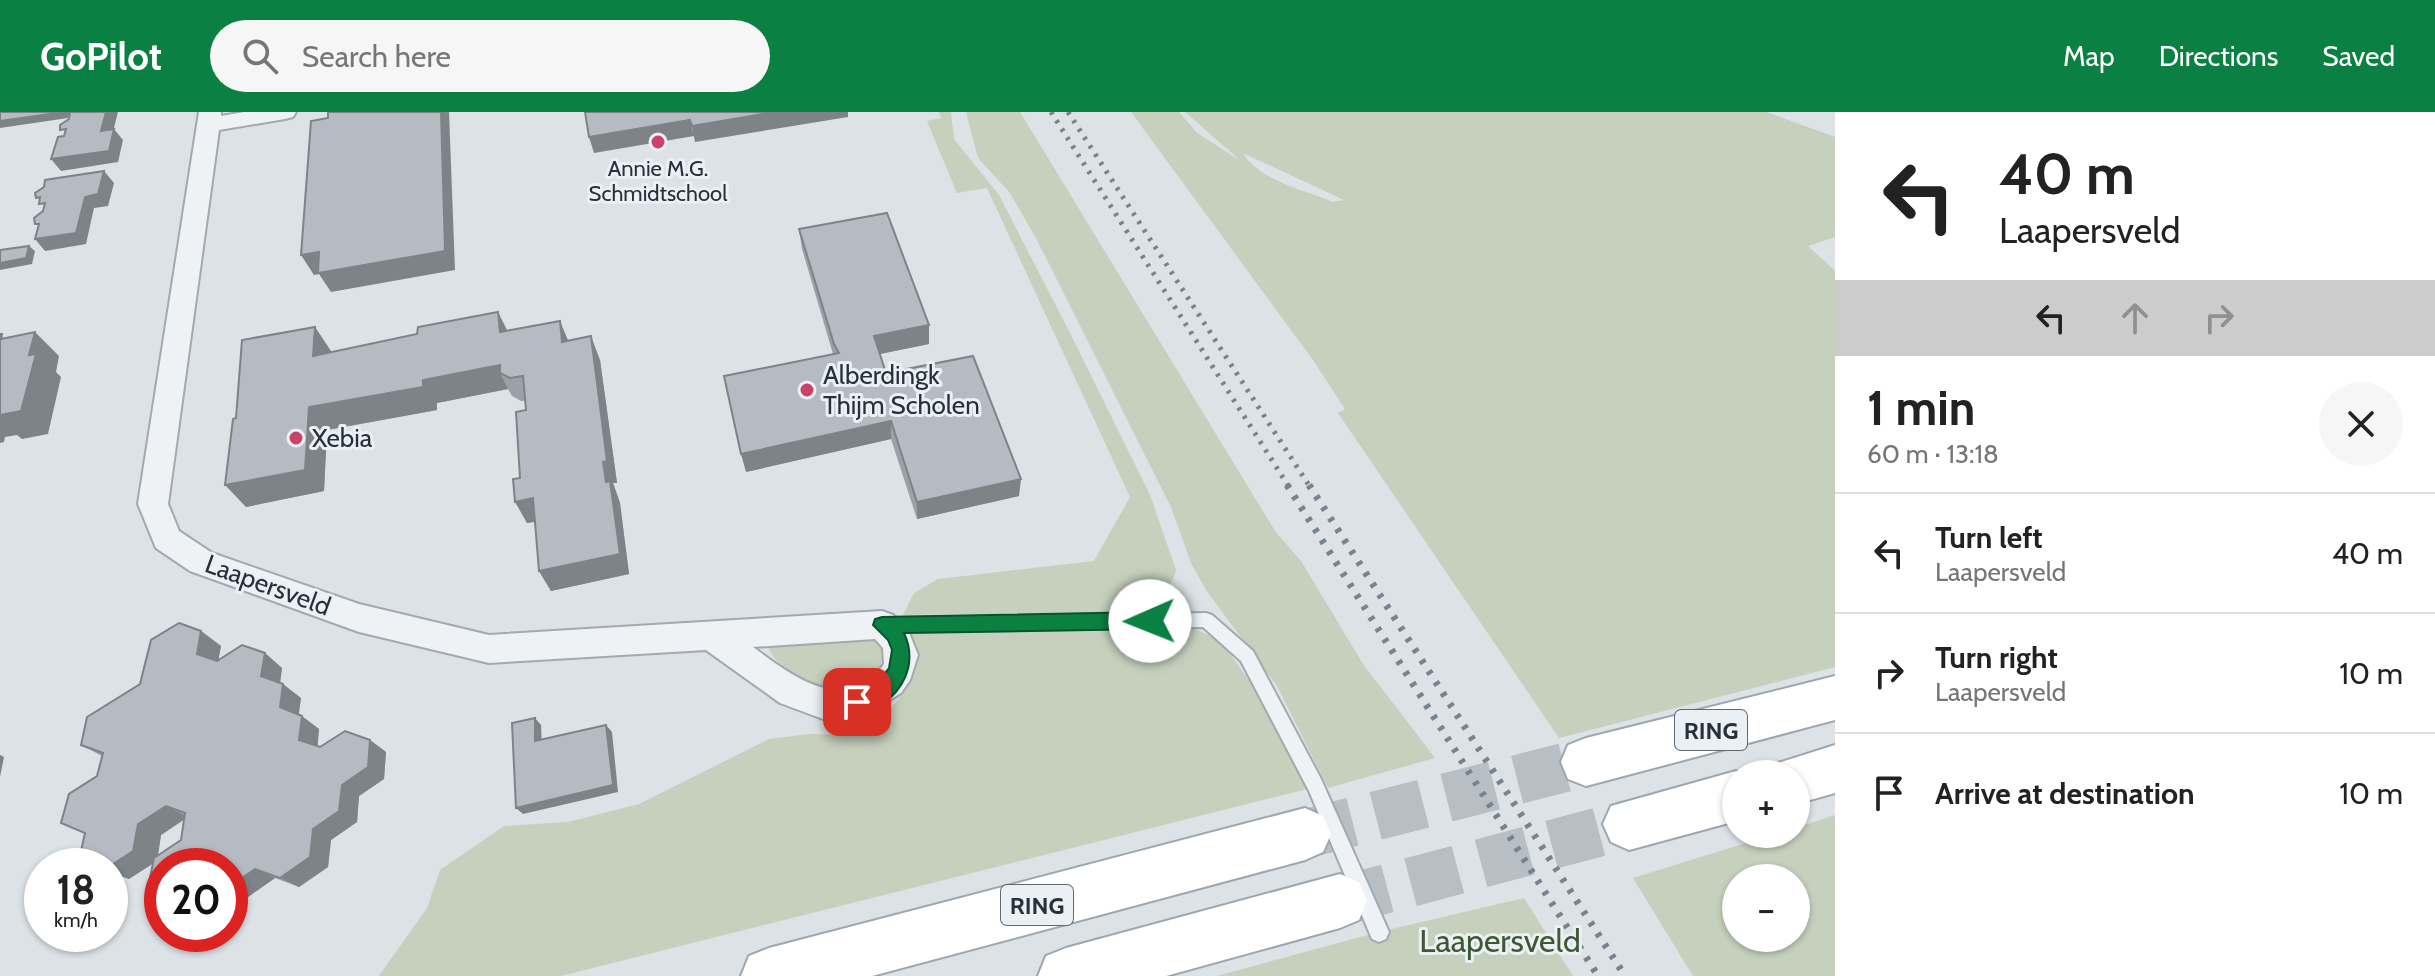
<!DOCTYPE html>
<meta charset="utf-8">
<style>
:root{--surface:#fff;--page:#f6f6f6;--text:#222;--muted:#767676;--line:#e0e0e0;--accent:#0b8043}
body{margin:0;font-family:Cabin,sans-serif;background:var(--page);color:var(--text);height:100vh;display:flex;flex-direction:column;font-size:30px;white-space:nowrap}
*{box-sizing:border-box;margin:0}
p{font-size:26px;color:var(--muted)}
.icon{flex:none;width:44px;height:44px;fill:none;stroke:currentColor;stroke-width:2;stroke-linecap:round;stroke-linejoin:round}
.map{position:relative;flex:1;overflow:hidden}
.drawer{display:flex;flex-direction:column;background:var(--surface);width:600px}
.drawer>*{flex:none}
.hud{background:#fff;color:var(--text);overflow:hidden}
.buttons{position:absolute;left:1722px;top:648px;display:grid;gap:16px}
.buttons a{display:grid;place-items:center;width:88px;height:88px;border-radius:50%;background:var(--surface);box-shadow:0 2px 6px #0004;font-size:40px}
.speed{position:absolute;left:24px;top:736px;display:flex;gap:16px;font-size:40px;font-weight:700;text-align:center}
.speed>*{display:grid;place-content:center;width:104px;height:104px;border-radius:50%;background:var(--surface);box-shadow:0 2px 6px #0004;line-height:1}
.speed small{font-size:20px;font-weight:400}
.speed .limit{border:12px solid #d22;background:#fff;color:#111}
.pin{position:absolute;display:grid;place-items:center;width:68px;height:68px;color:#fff;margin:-34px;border-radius:16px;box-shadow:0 4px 12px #0006}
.me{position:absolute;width:88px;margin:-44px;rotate:269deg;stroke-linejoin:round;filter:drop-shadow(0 0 6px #0008)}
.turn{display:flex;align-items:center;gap:28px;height:168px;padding:0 32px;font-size:36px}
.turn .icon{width:104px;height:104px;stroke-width:2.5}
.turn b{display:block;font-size:56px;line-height:68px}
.lanes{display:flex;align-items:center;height:76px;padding:0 32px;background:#0003;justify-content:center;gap:40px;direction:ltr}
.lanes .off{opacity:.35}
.round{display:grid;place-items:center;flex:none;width:84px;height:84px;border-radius:42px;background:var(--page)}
.overview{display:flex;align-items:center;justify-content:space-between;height:136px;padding:0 32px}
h1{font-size:48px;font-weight:700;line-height:60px}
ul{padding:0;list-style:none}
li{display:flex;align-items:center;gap:24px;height:120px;padding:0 32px;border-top:2px solid var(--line)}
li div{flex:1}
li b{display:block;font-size:30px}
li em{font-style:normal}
header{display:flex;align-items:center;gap:48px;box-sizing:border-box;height:112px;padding:0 40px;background:var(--accent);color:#fff}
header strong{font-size:38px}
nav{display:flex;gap:44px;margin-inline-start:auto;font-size:28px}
.search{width:560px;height:72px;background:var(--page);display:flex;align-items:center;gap:20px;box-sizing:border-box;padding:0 28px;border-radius:44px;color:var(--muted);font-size:30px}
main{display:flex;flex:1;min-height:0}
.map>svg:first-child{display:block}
.green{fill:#c5d0bd;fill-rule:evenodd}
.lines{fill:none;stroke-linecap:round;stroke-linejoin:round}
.primary-tunnel{stroke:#b8bfc4;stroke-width:49;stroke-dasharray:49 24;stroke-linecap:butt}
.service-casing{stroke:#a2a9b0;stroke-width:4}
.minor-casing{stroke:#a2a9b0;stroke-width:4}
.primary-casing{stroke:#9ca7b2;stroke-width:4}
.service{fill:#eff2f5;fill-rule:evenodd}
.minor{fill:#eff2f5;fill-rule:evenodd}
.primary{fill:#fff;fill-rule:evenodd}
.rail-far1{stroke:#768390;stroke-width:5;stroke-dasharray:3 7;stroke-linecap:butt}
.rail{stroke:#768390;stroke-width:7;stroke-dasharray:4 9;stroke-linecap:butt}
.wall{fill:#9ba1a8;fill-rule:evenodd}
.shaded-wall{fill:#7e8388}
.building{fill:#b4bbc3;stroke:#7e8388;stroke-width:2}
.route{fill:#0b8043;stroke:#07532c;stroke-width:2}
.poi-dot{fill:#cc4168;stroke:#ebf0f4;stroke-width:3}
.labels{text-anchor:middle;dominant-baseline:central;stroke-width:6;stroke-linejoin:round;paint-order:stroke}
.far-poi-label{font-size:22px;fill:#26313c;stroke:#ebf0f4}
.shield{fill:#ebf0f4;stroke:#616a73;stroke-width:2}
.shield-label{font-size:24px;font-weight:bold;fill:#26313c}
.poi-label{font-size:26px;fill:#26313c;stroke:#ebf0f4;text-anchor:start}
.street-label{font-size:26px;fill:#26313c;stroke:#ebf0f4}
.near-park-label{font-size:32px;fill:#3f5834;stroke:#ebf0f4}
</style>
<header>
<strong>GoPilot</strong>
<div class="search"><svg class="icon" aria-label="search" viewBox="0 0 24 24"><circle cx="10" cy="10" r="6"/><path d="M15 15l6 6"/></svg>Search here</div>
<nav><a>Map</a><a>Directions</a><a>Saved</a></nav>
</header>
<main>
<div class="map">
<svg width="1835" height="864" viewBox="0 0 1835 864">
<rect width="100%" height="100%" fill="#dce2e6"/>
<path class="green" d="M939 0H951L954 27 999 83 1072 225 1150 383 1176 458C1170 485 1146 492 1123 500L903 503 914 481 938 467 1094 449 1130 385 987 76 957 81 927 9 941 6Z
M966 0H1020L1275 419 1301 449 1363 552 1435 646 1328 676 1277 574 1206 478 1191 451 1171 395 1038 130 1010 81 978 46Z
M1131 0H1179L1197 21 1241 49 1185 0H1766L1835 25V125L1808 134 1835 159V555L1559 626 1338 301 1345 297 1313 248ZM1244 43 1245 42 1344 88 1333 90C1304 78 1262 69 1244 43Z
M1190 515 1221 529 1255 577 1307 677 561 864H379L427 796 440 758 504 714 568 710 639 692 769 627 810 622 855 623 885 603 902 583 909 560 904 519Z
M871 520 884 535C881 612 773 574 765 525Z
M1835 703V864H1693L1633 766 1775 722H1796V716ZM1736 766H1796V826H1736Z
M1524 786 1573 864H1217L1379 820Z"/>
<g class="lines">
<path class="primary-tunnel" d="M1305 722 1586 650
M1340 789 1629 712"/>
<defs>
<path id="service" d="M1206 501 1212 503 1253 539 1321 667 1389 820 1386 827 1379 830 1372 827 1309 679 1241 549 1203 515 884 520 878 518 876 513 878 508 884 506Z"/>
<path id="minor" d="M199 0H221V4L244 0H296L293 5 285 7 219 18 168 392 179 419 212 441 359 492 489 523 882 499 893 503 908 518 918 543 910 568 901 581 871 600 841 608 823 607 780 591 706 538 489 551 359 520 190 459 156 436 138 392ZM875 527 883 536 884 552C845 606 791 563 753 535Z"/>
<path id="primary" d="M1835 564V608L1586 674 1568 667 1561 650 1568 633 1586 626Z
M1835 633V681L1796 692V662H1773L1778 651Z
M1736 659 1743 662H1736V709L1629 738 1611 730 1603 712 1611 694Z
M1305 696 1323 704 1331 722 1323 740 1305 748 872 864H741L749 844 769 836Z
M1340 762 1359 770 1367 789 1359 808 1340 816 1166 864H1038L1046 844 1066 836Z"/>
</defs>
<use href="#service" class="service-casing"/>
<use href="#minor" class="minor-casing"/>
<use href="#primary" class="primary-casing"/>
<use href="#service" class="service"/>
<use href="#minor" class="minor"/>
<use href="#primary" class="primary"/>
<path class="rail-far1" d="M1051 0 1289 375
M1068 0 1310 375"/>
<path class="rail" d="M1287 373 1598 864
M1309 373 1625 864"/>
</g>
<path class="wall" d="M799 117 929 232 880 242 886 261 1019 384 917 407 891 327 746 360 833 242 802 137Z
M315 215 331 240 507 219 568 229 600 248 617 371H613L620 391 629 462 551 479 539 459 535 410 527 411 520 366 526 298 525 289H521L512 284 508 277 437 291V298L327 318 324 379 246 395 236 306Z
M201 519 221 534 218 548 265 541 282 556 280 571 301 586 298 602 319 617 317 635H320L370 628 386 640 384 667 359 684 357 710 331 728 328 755 299 775 275 766 248 785 230 778V754L153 751 129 767 110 760 97 664 102 644 81 633 140 572ZM184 707 181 728 158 744 161 723Z"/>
<path class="shaded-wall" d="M64 0H70L68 6 0 16V9Z
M106 0H118L110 31 101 19Z
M441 0H449L455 158 331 180 319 162 314 163 301 143Z
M775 0H848V5L695 30 692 14Z
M690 8 694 24 594 41 589 25Z
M114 17 123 28 118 50 61 59 51 47Z
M104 59 114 71 108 94 94 96 86 132 45 139 35 127 85 85Z
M29 134 35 139 32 152 0 158V151Z
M498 200 510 224 500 220Z
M560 209 570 233 562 230Z
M929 213V232L875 243 874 224Z
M315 215 331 239 330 267 313 244Z
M35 220 59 244 56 260 61 265 48 322 22 327 17 323 5 325 4 330 0 331V301L29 243Z
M591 224 600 248 617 371H613L620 391 629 462 551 479 539 459 603 350Z
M500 253V261L508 277 437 291V298L327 318 324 379 246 395 225 373 309 295 423 268Z
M891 309V327L746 360 741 342Z
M1021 367 1019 384 917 407V390Z
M533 386 544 408 527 411 515 390Z
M201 519 221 534 217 556 197 542Z
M265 541 282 556 279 578 261 564Z
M283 572 301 586 298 609 280 595Z
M302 604 319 617 317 641 299 628Z
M535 606 541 613 542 636 535 629Z
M606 613 612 620 618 680 523 702 516 696Z
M370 628 386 640 384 667 359 684 357 710 331 728 328 755 299 775 280 766 342 673Z
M0 643 4 645 0 665Z
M166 694 188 705 161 723 157 749 129 767 110 760V754L138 712Z
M255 757 275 766 248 785 230 777V774Z"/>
<path class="building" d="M0 0H64L0 9Z
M70 0H106L101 19 114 17 109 39 51 47 58 25 64 24 66 17 60 18V13L69 7Z
M328 0H441L445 139 318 161 319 140 301 143 311 9 328 6Z
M585 0H775L692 14 690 8 589 25Z
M104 59 98 82 85 85 76 121 35 127 39 112H35L34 106 43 99 45 91 39 92 40 85 36 86 35 81 44 75 45 68Z
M887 101 929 213 874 224 886 261 973 244 1021 367 917 390 891 309 741 342 724 264 839 241 834 232 799 117Z
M29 134 26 146 0 151V138Z
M498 200 500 220 560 209 562 230 591 224 607 349 603 350 606 370 610 369 620 442 539 459 533 386 515 390 513 367 520 366 516 300 526 298 523 264 510 266 500 261V253L423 268V275L309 295 305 358 225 373 233 307 236 306 242 228 315 215 313 244 417 222 418 215Z
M35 220 29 243 36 242 21 299 0 303V222H2L1 227Z
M179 511 201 519 197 542 217 549 242 533 265 541 261 564 283 572 280 595 302 604 299 628 320 635 345 619 370 628 368 655 342 673 339 699 313 717 310 745 280 766 255 757 230 774V754H162V782L148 776 154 746 181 728 185 701 166 694 138 712 133 739 110 754H94L79 748 85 721 61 711 69 682 97 664 103 641 81 633 87 605 140 572 151 528Z
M535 606V629L606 613 613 673 516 696 512 611Z"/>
<path class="route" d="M1150 500 1157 503 1160 509 1157 515 1150 517 904 521C915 545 909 569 889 587 881 593 867 596 857 599L850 596 847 590 850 583 874 575 889 556 892 538 888 528 873 513 875 507 882 505Z"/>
<g class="poi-dot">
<circle cx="658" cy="30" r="8"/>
<circle cx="807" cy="278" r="8"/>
<circle cx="296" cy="326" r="8"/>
</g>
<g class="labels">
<g class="far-poi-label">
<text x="658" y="56">Annie M.G.<tspan x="658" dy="25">Schmidtschool</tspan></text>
</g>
<g class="shield">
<rect x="1675" y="598" width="72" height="40" rx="6"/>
<rect x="1001" y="773" width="72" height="40" rx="6"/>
</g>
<g class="shield-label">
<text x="1711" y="618">RING</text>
<text x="1037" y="793">RING</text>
</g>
<g class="poi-label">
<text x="823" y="263">Alberdingk<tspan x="823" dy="30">Thijm Scholen</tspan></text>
<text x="312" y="326">Xebia</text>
</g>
<g class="street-label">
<text transform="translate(268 473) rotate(20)">Laapersveld</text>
</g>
<g class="near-park-label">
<text x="1500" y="828">Laapersveld</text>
</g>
</g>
</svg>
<div class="buttons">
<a>+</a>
<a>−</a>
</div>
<div class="speed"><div>18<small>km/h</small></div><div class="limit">20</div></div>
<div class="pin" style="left:857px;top:590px;background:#d93025"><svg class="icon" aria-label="arrive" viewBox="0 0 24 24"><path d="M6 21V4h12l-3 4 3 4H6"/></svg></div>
<svg class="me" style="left:1150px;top:509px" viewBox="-20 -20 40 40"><circle r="19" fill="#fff"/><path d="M0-13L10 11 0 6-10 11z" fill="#0b8043"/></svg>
</div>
<section class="drawer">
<div class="hud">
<div class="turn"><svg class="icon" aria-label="left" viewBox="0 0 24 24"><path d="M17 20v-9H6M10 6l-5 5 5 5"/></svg><div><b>40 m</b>Laapersveld</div></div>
<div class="lanes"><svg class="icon" aria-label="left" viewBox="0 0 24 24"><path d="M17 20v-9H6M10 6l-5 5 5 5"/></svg><svg class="icon off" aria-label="ahead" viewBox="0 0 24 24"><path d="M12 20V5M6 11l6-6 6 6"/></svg><svg class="icon off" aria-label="right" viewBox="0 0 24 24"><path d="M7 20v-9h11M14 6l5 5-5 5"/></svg></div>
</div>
<div class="overview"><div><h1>1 min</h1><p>60 m · 13:18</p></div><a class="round"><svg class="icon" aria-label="close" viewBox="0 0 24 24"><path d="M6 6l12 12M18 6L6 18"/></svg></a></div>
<ul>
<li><svg class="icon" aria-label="left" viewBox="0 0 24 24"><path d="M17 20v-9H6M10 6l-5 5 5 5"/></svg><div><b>Turn left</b><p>Laapersveld</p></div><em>40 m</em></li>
<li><svg class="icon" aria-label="right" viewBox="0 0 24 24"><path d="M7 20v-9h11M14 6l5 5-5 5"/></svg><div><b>Turn right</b><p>Laapersveld</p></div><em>10 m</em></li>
<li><svg class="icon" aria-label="arrive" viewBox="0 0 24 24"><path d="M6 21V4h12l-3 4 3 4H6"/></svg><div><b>Arrive at destination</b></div><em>10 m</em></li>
</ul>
</section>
</main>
